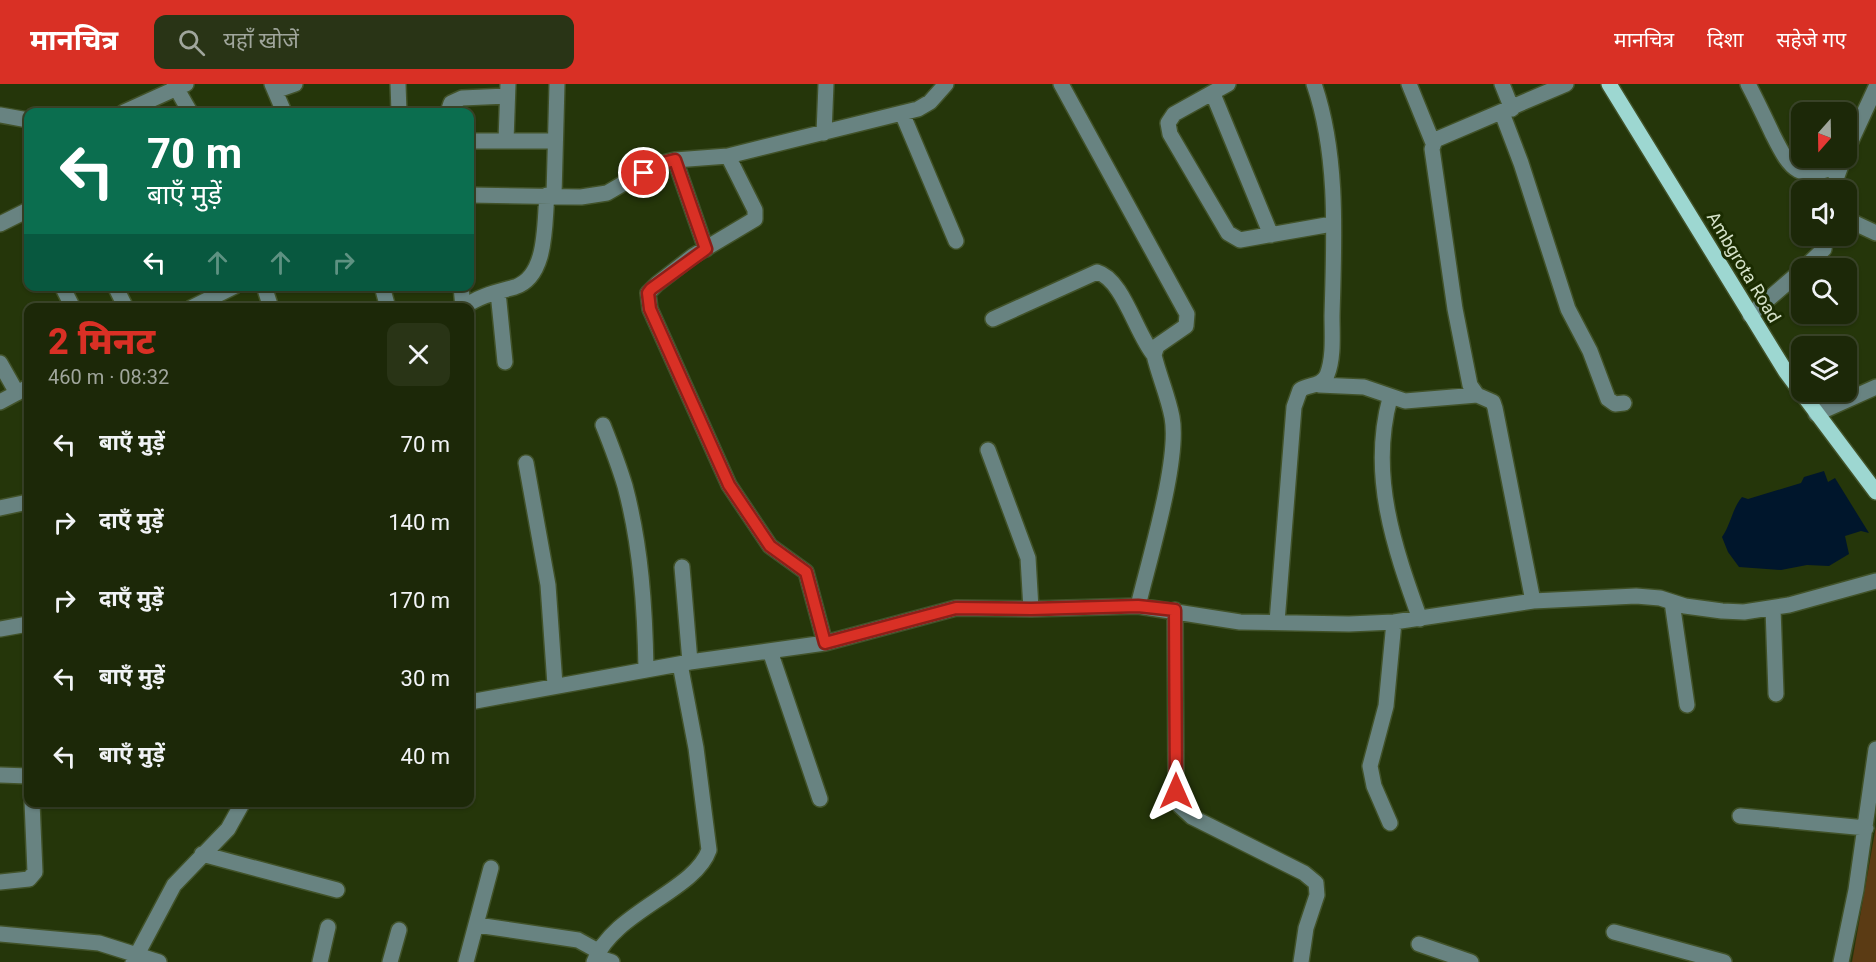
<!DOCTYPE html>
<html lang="hi">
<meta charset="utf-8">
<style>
:root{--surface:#1c2808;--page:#293416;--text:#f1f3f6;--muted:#a0a69c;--line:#3a4429;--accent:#d93025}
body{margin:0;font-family:Roboto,"Noto Sans Devanagari",sans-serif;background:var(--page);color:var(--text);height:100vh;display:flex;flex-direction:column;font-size:22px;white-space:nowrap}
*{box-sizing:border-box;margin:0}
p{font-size:20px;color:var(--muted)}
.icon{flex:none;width:33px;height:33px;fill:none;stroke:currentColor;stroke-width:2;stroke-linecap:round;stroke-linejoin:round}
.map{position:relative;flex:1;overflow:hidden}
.details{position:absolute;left:24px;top:219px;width:450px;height:504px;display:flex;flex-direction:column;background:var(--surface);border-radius:12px;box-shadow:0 2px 4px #0004,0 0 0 2px var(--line)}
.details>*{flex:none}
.hud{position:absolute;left:24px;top:24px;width:450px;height:183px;border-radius:12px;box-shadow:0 2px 4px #0004,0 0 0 2px var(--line);background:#0b6e4f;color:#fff;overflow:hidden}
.needle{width:39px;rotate:200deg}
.controls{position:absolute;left:1791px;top:18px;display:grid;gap:12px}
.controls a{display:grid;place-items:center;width:66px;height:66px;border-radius:12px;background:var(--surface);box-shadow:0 2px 4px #0004,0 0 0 2px var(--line);font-size:30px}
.pin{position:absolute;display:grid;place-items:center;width:51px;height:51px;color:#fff;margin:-26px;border:3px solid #fff;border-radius:50%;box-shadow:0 2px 6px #0007}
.me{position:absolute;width:66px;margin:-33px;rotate:0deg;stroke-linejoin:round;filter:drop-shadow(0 0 4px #0008)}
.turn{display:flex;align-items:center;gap:21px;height:126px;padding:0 24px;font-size:27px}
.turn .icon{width:78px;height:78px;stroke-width:2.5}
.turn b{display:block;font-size:42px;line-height:51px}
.lanes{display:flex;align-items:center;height:57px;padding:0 24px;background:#0003;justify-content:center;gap:30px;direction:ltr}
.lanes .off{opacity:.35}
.round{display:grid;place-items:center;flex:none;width:63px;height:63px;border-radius:12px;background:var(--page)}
.headline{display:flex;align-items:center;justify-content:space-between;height:102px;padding:0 24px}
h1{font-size:36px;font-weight:800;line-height:45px;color:var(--accent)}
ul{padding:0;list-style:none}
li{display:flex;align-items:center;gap:18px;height:78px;padding:0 24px}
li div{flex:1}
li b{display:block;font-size:22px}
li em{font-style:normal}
header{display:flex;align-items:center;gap:36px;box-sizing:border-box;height:84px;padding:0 30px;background:var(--accent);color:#fff}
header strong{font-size:28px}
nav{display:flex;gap:33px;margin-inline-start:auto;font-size:21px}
.search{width:420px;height:54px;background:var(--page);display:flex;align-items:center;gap:15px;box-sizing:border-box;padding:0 21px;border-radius:12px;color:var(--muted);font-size:22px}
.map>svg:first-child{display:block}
.green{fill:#5b3b14}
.water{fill:#00162c}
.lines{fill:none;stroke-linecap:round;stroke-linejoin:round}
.minor-casing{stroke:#415229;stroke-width:18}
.major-casing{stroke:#415229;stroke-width:18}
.minor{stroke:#688381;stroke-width:15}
.major{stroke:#9dd7d1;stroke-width:15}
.route-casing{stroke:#8d1f18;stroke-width:15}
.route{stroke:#d93025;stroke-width:10}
.labels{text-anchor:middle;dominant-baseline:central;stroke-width:6;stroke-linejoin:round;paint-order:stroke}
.street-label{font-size:18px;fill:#d6e2ca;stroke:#1b2c01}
</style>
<header>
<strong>मानचित्र</strong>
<div class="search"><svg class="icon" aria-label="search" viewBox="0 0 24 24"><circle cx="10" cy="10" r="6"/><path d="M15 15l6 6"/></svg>यहाँ खोजें</div>
<nav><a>मानचित्र</a><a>दिशा</a><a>सहेजे गए</a></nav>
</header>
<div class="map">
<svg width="1876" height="878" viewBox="0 0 1876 878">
<rect width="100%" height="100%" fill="#25360a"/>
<path class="green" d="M1876 742V878H1852Z"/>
<path class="water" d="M1824 387 1828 398 1835 394 1869 449 1861 447 1845 452 1849 470 1829 482 1807 481 1781 486 1739 483 1728 468 1722 453C1731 440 1732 425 1742 413L1748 415 1801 399 1804 393Z"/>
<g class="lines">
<defs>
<path id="minor" d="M174 0 190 28
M272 0 284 28
M398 0 399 28
M1061 0 1187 230 1186 242 1157 262 1154 271C1159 292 1168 312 1172 333 1180 375 1149 476 1138 522
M1228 0 1174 30 1168 39 1170 50 1228 149 1240 156 1332 140
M1409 0 1433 59
M1502 0 1512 25
M1748 0C1757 17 1765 34 1773 51 1791 87 1799 99 1841 80
M275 7 295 0
M1213 10 1271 151
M124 28 186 0
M448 28 451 19 462 14 507 12
M902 29 956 157
M1502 29 1521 79 1568 225 1590 267 1608 315 1615 320 1624 319
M0 31 28 36
M824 49 826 0
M470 57H555
M506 57 508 0
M1846 68 1876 3
M728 72 755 126V135L693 172 657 200 648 209 650 225 729 401 770 462 806 488 825 559
M675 76 706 165
M1832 106 1843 76
M470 111 581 113 607 109 655 81 675 76 728 72 918 25 930 18 946 0
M554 111 557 0
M1846 135 1876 149
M0 140 28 126
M1804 184 1824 165 1826 152
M62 202 73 224
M115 202 126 224
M264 202 271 224
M382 202 388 224
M461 202 463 224
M498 208 505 278
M191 224 235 202
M463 224C478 212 497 208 515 203 548 192 544 139 547 111
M1750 231 1802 186
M993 235 1097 188C1123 195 1136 250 1154 271
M0 279 17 309
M1319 301 1364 303 1405 317 1477 311
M1390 314C1369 391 1394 463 1420 535
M0 318 28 303
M1816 330 1876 303
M603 341C611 361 619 382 625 402 641 462 645 524 646 586
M988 366 1028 474 1031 525
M526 379 548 501 555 601
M0 424 28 418
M682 483 690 578
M1533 517 1495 324 1493 318 1477 311 1470 301 1455 225 1432 65 1435 56 1566 0
M1672 518 1687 621
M1773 524 1776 610
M1175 526 1176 697 1180 722 1192 733 1304 789 1316 799 1317 811 1306 844 1301 878
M1277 538 1294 323 1300 306C1309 300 1321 303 1327 291 1334 274 1332 250 1332 232 1334 157 1339 72 1314 0
M0 545 28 540
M770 567 820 715
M470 618 690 578 825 559 956 524 1031 525 1138 522 1240 538 1349 540 1394 538 1533 517 1636 512 1660 514 1685 522 1722 527 1744 528 1789 521 1876 497
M0 691 28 692
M1740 732 1866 744
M1390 739 1374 702 1370 682 1386 622 1394 538
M202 770 337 806
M0 798 29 795 35 788 32 718
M477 841 578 856 598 867
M1614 848 1724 878
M0 850 99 859 159 878
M1419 860 1471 878
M596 873 612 878
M133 878 174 801 228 745 243 718
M320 878 328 843
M390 878 399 846
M466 878 491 784
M594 878C612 828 695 807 709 766L696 664 680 580
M1841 878 1856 806 1876 665"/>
<path id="major" d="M1609 0 1786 288 1876 408"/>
</defs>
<use href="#minor" class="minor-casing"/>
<use href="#major" class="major-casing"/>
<use href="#minor" class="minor"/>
<use href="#major" class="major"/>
</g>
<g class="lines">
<defs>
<path id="route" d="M644 89 655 81 675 76 706 165 651 205 648 209 650 225 729 401 770 462 806 488 825 559 956 524 1031 525 1138 522 1175 526 1176 707"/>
</defs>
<use href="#route" class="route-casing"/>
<use href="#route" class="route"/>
</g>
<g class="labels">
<g class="street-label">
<text transform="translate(1744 183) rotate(59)">Ambgrota Road</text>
</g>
</g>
</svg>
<div class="controls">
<a><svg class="needle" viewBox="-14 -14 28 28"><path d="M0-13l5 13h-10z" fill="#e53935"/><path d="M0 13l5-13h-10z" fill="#a0a69c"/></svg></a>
<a><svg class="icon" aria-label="sound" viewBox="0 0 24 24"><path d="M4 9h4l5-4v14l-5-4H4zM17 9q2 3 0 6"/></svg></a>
<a><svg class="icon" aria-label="search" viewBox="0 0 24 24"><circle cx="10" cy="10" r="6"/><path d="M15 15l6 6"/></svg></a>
<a><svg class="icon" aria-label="layers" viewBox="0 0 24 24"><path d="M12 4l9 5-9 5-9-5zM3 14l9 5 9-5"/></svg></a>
</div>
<div class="pin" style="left:644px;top:89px;background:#d93025"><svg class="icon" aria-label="arrive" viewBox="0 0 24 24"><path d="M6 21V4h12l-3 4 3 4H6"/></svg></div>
<svg class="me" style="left:1176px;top:707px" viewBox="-20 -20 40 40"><path d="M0-17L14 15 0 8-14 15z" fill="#d93025" stroke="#fff" stroke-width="4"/></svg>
<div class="hud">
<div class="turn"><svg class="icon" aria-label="left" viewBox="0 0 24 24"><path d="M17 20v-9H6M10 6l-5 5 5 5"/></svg><div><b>70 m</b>बाएँ मुड़ें</div></div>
<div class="lanes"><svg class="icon" aria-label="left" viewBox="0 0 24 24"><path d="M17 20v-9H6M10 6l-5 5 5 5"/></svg><svg class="icon off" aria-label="ahead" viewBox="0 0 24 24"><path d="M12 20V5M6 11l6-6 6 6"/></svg><svg class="icon off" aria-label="ahead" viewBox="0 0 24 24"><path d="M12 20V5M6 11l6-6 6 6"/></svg><svg class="icon off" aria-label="right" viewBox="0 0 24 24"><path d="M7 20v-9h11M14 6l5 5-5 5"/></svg></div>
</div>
<section class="details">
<div class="headline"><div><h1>2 मिनट</h1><p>460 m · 08:32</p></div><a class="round"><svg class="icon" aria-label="close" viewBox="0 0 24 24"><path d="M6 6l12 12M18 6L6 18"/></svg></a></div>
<ul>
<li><svg class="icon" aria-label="left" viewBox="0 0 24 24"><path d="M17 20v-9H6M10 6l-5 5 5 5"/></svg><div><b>बाएँ मुड़ें</b></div><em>70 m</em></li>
<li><svg class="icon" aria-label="right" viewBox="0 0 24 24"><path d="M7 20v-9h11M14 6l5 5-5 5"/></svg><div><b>दाएँ मुड़ें</b></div><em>140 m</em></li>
<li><svg class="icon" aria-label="right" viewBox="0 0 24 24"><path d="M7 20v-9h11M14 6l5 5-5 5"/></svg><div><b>दाएँ मुड़ें</b></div><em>170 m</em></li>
<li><svg class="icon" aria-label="left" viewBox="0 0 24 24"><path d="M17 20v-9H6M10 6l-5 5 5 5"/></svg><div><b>बाएँ मुड़ें</b></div><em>30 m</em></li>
<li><svg class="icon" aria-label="left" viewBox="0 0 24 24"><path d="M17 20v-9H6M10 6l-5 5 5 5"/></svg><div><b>बाएँ मुड़ें</b></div><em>40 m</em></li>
</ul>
</section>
</div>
